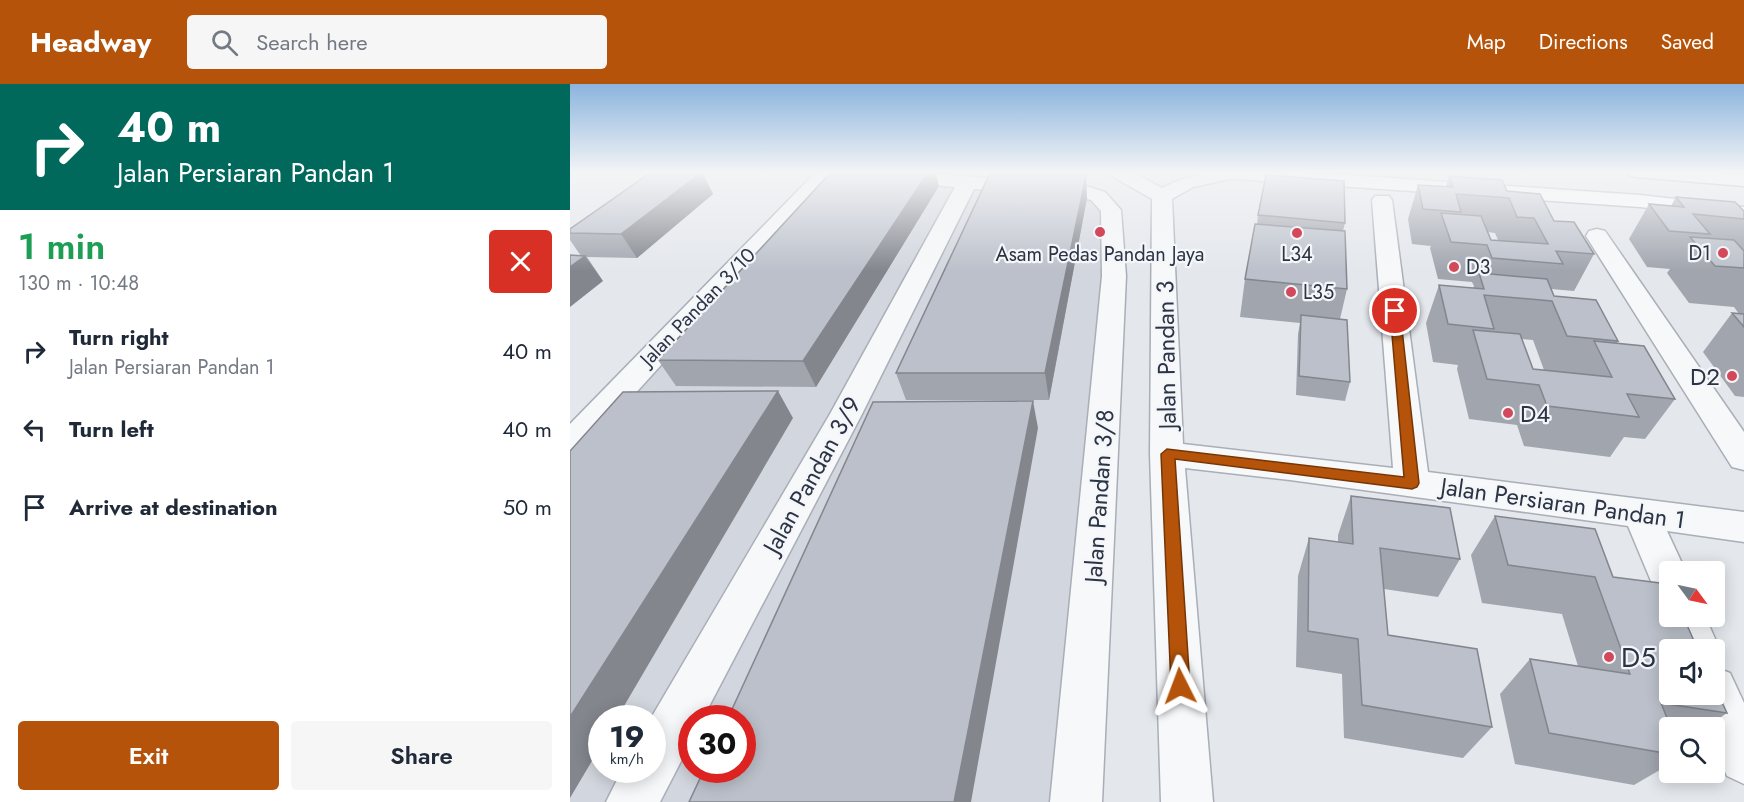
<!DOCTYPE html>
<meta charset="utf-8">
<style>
:root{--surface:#fff;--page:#f6f6f7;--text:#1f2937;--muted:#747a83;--accent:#b45309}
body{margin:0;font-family:Jost,sans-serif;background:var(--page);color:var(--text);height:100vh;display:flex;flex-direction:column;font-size:22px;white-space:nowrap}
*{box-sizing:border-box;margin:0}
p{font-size:20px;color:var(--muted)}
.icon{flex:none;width:33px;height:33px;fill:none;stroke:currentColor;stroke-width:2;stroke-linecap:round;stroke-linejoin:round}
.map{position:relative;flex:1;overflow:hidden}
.side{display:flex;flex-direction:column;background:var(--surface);width:570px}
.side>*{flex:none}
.top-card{background:#00695c;color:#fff;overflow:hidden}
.needle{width:39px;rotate:123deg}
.fabs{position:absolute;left:1089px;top:477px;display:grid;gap:12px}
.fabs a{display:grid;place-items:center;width:66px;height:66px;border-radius:6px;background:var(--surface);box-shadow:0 3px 15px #0003;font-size:30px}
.speed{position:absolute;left:18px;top:621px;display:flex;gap:12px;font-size:30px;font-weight:700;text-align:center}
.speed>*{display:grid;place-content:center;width:78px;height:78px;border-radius:50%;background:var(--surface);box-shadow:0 3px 15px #0003;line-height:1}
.speed small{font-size:15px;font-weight:400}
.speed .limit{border:9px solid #d22;background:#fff;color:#111}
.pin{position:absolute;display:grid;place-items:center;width:51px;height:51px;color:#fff;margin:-26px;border:3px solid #fff;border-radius:50%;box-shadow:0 2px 6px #0007}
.me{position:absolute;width:66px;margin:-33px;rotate:357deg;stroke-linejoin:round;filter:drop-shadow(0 0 4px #0008)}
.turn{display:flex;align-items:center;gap:21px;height:126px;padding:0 18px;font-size:27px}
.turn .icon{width:78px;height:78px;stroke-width:2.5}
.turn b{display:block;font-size:42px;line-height:51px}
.round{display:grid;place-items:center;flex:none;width:63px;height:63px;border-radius:6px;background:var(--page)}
.summary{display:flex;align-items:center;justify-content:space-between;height:102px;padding:0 18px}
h1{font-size:36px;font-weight:600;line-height:45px;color:#1e9e55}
.cta{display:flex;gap:12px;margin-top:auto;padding:12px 18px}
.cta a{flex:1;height:69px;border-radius:6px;background:var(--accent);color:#fff;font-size:24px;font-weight:600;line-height:69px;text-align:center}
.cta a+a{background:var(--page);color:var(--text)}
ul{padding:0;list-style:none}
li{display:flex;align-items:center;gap:18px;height:78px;padding:0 18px}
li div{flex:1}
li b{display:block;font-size:22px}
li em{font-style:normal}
header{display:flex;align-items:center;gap:36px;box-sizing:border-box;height:84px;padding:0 30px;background:var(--accent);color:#fff}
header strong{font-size:28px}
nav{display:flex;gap:33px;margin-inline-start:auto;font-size:21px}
.search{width:420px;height:54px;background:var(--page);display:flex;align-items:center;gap:15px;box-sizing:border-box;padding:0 21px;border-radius:6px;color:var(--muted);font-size:22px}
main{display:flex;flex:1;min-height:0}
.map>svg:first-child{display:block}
.built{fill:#d2d6de;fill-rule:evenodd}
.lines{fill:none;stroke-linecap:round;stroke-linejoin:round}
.street-casing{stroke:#a9aeb7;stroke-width:3}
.secondary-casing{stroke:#a9aeb7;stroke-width:3}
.highway-casing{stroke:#8b94a3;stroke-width:3}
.street{fill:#f7f8fa;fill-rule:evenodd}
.secondary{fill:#fff;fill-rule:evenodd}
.highway{fill:#fff;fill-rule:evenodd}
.wall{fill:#a1a5ae;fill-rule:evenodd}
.shaded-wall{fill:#83868d}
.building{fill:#bbc0ca;stroke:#83868d;stroke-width:1.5}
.route{fill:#b45309;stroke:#753606;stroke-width:1.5}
.poi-dot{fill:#d1495b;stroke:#f4f6f9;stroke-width:2}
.labels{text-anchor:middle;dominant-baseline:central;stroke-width:4.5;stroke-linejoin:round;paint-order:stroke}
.far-poi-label{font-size:20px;fill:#2b3445;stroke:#f4f6f9}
.far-street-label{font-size:20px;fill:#2b3445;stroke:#f4f6f9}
.street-label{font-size:24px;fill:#2b3445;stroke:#f4f6f9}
.poi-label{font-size:24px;fill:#2b3445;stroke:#f4f6f9;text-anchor:end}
.near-poi-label{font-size:28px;fill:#2b3445;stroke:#f4f6f9;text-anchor:start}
</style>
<header>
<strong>Headway</strong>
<div class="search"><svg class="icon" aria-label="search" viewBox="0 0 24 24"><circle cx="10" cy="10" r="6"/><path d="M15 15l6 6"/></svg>Search here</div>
<nav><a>Map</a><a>Directions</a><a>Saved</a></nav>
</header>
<main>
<section class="side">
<div class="top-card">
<div class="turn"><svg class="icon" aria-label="right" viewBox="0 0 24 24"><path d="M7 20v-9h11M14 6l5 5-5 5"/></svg><div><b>40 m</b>Jalan Persiaran Pandan 1</div></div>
</div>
<div class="summary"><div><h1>1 min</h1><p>130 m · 10:48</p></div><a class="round" style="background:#d93025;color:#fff"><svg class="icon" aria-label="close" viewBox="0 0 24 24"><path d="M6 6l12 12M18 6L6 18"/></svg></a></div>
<ul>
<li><svg class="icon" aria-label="right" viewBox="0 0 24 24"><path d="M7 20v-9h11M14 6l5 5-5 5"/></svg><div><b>Turn right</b><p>Jalan Persiaran Pandan 1</p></div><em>40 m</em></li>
<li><svg class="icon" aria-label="left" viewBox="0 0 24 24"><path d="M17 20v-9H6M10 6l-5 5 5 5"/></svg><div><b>Turn left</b></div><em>40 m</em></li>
<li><svg class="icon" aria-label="arrive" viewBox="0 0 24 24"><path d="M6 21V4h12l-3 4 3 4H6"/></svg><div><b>Arrive at destination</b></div><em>50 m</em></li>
</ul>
<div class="cta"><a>Exit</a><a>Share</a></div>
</section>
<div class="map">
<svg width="1174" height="718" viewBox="0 0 1174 718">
<rect width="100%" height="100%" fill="#e4e7ec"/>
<path class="built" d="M262 91 522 114 533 127 536 195 487 718H0V373ZM32 634H82V686H32ZM122 634H172V686H122Z"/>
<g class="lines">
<defs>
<path id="street" d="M247 87H329L516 102 535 108 551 126 556 192 532 718H480L532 192 531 127 521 116 513 114 404 105 292 330 133 634H122V656L90 718H36L52 686H82L81 634 260 330 385 103 262 93 12 368 0 372V340Z
M538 87H561L592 104C617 91 642 87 670 87L672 89 669 93 623 103 602 115 613 360 823 384 802 116 805 112H819L822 116 858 388 1174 428V458L1097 447 1116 488H1100V514L1086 509 1058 442 720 396 615 384 643 718H591L580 370 582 115 540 91Z
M1027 145 1035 147 1174 348V386L1162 383 1016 152 1019 147Z
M1099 519 1100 532H1135L1150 566 1144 578V566H1106L1093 532Z
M1144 583 1160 589 1174 619V700L1157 692 1144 663V644H1137L1123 610H1144Z"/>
<path id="secondary" d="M629 87H719L1070 111 1174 123V135L1070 123 638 93 631 91Z"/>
<path id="highway" d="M1057 87H1134L1174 90V102L1066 93 1059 91Z"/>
</defs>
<use href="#street" class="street-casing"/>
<use href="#secondary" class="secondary-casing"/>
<use href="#highway" class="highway-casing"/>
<use href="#street" class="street"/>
<use href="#secondary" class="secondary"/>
<use href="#highway" class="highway"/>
</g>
<path class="wall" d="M132 88 143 110 67 174 17 173 33 197 11 172 0 156V145Z
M879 92 937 107 984 137 1024 170 1004 207 981 205 984 212 1048 257 1047 260 1105 315 1075 355 1054 353 1040 373 954 362 947 341 899 335 887 285 888 281 863 278 856 239 869 201 903 204 904 202 902 198 868 195 860 164 861 162 842 160 838 135 848 101 876 103ZM918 148 925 149 928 156H921ZM952 255 963 256 974 286 963 285Z
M369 102 246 303 106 302 88 276Z
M1106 113 1174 127V313L1165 312 1133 268 1162 229 1169 230 1164 223 1119 219 1097 189 1100 185 1077 183 1059 155 1079 120 1101 122Z
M517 114 479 316H336L326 289Z
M688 131 775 139 773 147 777 205 770 235 780 298 775 317 726 311 728 250 730 239 670 233 675 195 687 140Z
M781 412 890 475 868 513 814 505 818 551 922 643 893 674 774 654 772 590 726 583 728 492 739 454 768 458V451Z
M925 432 1043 493 1157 629 1135 644H1100V680L1064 701 945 680 930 610 960 575 1008 582 992 530 912 519 901 471Z"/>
<path class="shaded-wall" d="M359 87H365L369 102 246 303 233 277Z
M132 88 143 110 67 174 51 150Z
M516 92 517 114 479 316 475 289Z
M15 172 33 197 0 223V183Z
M208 307 223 334 47 634H32V660L0 714V633Z
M463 317 468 344 401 718H384Z"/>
<path class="building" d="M83 87 132 88 51 150 0 149V145Z
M262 87H359L233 277 88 276Z
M421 87H502L516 92 475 289H326Z
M696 91 774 97 775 139 688 131Z
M879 92 932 96 937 107 970 110 984 137 1004 138 1024 170 986 167 993 180 922 174 917 161 881 158 871 129 911 132 921 156 978 160 964 134 947 133 939 114 886 110 891 128 853 125 848 101 883 103Z
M1106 113 1165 118 1174 127V135L1123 130 1140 150 1099 147 1079 120 1114 123Z
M685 140 775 147 777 205 675 195Z
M1120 153 1164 156 1174 167V184L1145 182Z
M0 171 15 172 0 183Z
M909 189 977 195 984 212 1026 216 1048 257 997 252 982 217 914 211 924 245 878 240 869 201 914 205Z
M1162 229 1174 230V243Z
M731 231 777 236 780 298 729 292Z
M903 246 950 250 963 285 1042 293 1024 257 1074 262 1105 315 1057 310 1069 333 977 322 969 301 917 295Z
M208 307 0 633V367L53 308Z
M463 317 384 718H119L134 686H172V634H158L303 318Z
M781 412 880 424 890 475 810 464 818 551 907 565 922 643 792 621 788 555 738 547 739 454 783 460Z
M925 432 1025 445 1043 493 1098 500 1100 503V532H1113L1128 566H1100V610H1144V601L1157 629 1091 619 1101 644H1100V670L979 649 960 575 1060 590 1025 493 938 481Z"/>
<linearGradient id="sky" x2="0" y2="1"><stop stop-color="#8bb4dd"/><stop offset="0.47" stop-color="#f3f4f6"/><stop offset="1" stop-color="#f3f4f6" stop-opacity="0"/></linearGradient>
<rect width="1174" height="187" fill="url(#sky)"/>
<path class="route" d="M825 224 830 227 849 399 847 403 842 405 605 375 620 602 617 608 610 611 604 608 601 602 591 370 597 365 834 393 820 227Z"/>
<g class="poi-dot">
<circle cx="530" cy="148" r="6"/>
<circle cx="727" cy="149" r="6"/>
<circle cx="1153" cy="169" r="6"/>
<circle cx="884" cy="183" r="6"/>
<circle cx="721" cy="208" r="6"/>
<circle cx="1162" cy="292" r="6"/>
<circle cx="938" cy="329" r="6"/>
<circle cx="1039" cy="573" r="6"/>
</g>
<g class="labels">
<g class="far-poi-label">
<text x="1141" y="169" text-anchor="end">D1</text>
<text x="530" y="170">Asam Pedas Pandan Jaya</text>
<text x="727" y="170">L34</text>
<text x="896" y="183" text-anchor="start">D3</text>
<text x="733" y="208" text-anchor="start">L35</text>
</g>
<g class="far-street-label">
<text transform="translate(128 223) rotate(-46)">Jalan Pandan 3/10</text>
</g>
<g class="street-label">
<text transform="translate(596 271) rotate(-91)">Jalan Pandan 3</text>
<text transform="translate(242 391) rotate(-61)">Jalan Pandan 3/9</text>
<text transform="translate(529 412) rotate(-86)">Jalan Pandan 3/8</text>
<text transform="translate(993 419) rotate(8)">Jalan Persiaran Pandan 1</text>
</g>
<g class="poi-label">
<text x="1150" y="292">D2</text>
<text x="950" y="329" text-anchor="start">D4</text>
</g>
<g class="near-poi-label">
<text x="1051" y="573">D5</text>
</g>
</g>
</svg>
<div class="fabs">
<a><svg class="needle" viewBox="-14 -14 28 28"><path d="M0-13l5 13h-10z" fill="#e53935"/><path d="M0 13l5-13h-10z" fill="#747a83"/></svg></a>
<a><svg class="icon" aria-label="sound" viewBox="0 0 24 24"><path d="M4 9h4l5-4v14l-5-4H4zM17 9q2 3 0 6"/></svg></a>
<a><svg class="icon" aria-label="search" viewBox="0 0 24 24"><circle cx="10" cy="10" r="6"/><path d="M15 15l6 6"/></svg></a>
</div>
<div class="speed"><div>19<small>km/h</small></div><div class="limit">30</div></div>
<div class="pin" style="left:825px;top:227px;background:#d93025"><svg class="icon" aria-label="arrive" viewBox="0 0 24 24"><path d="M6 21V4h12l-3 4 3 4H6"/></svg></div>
<svg class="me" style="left:610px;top:602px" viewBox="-20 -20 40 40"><path d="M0-17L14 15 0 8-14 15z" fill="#b45309" stroke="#fff" stroke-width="4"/></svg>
</div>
</main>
